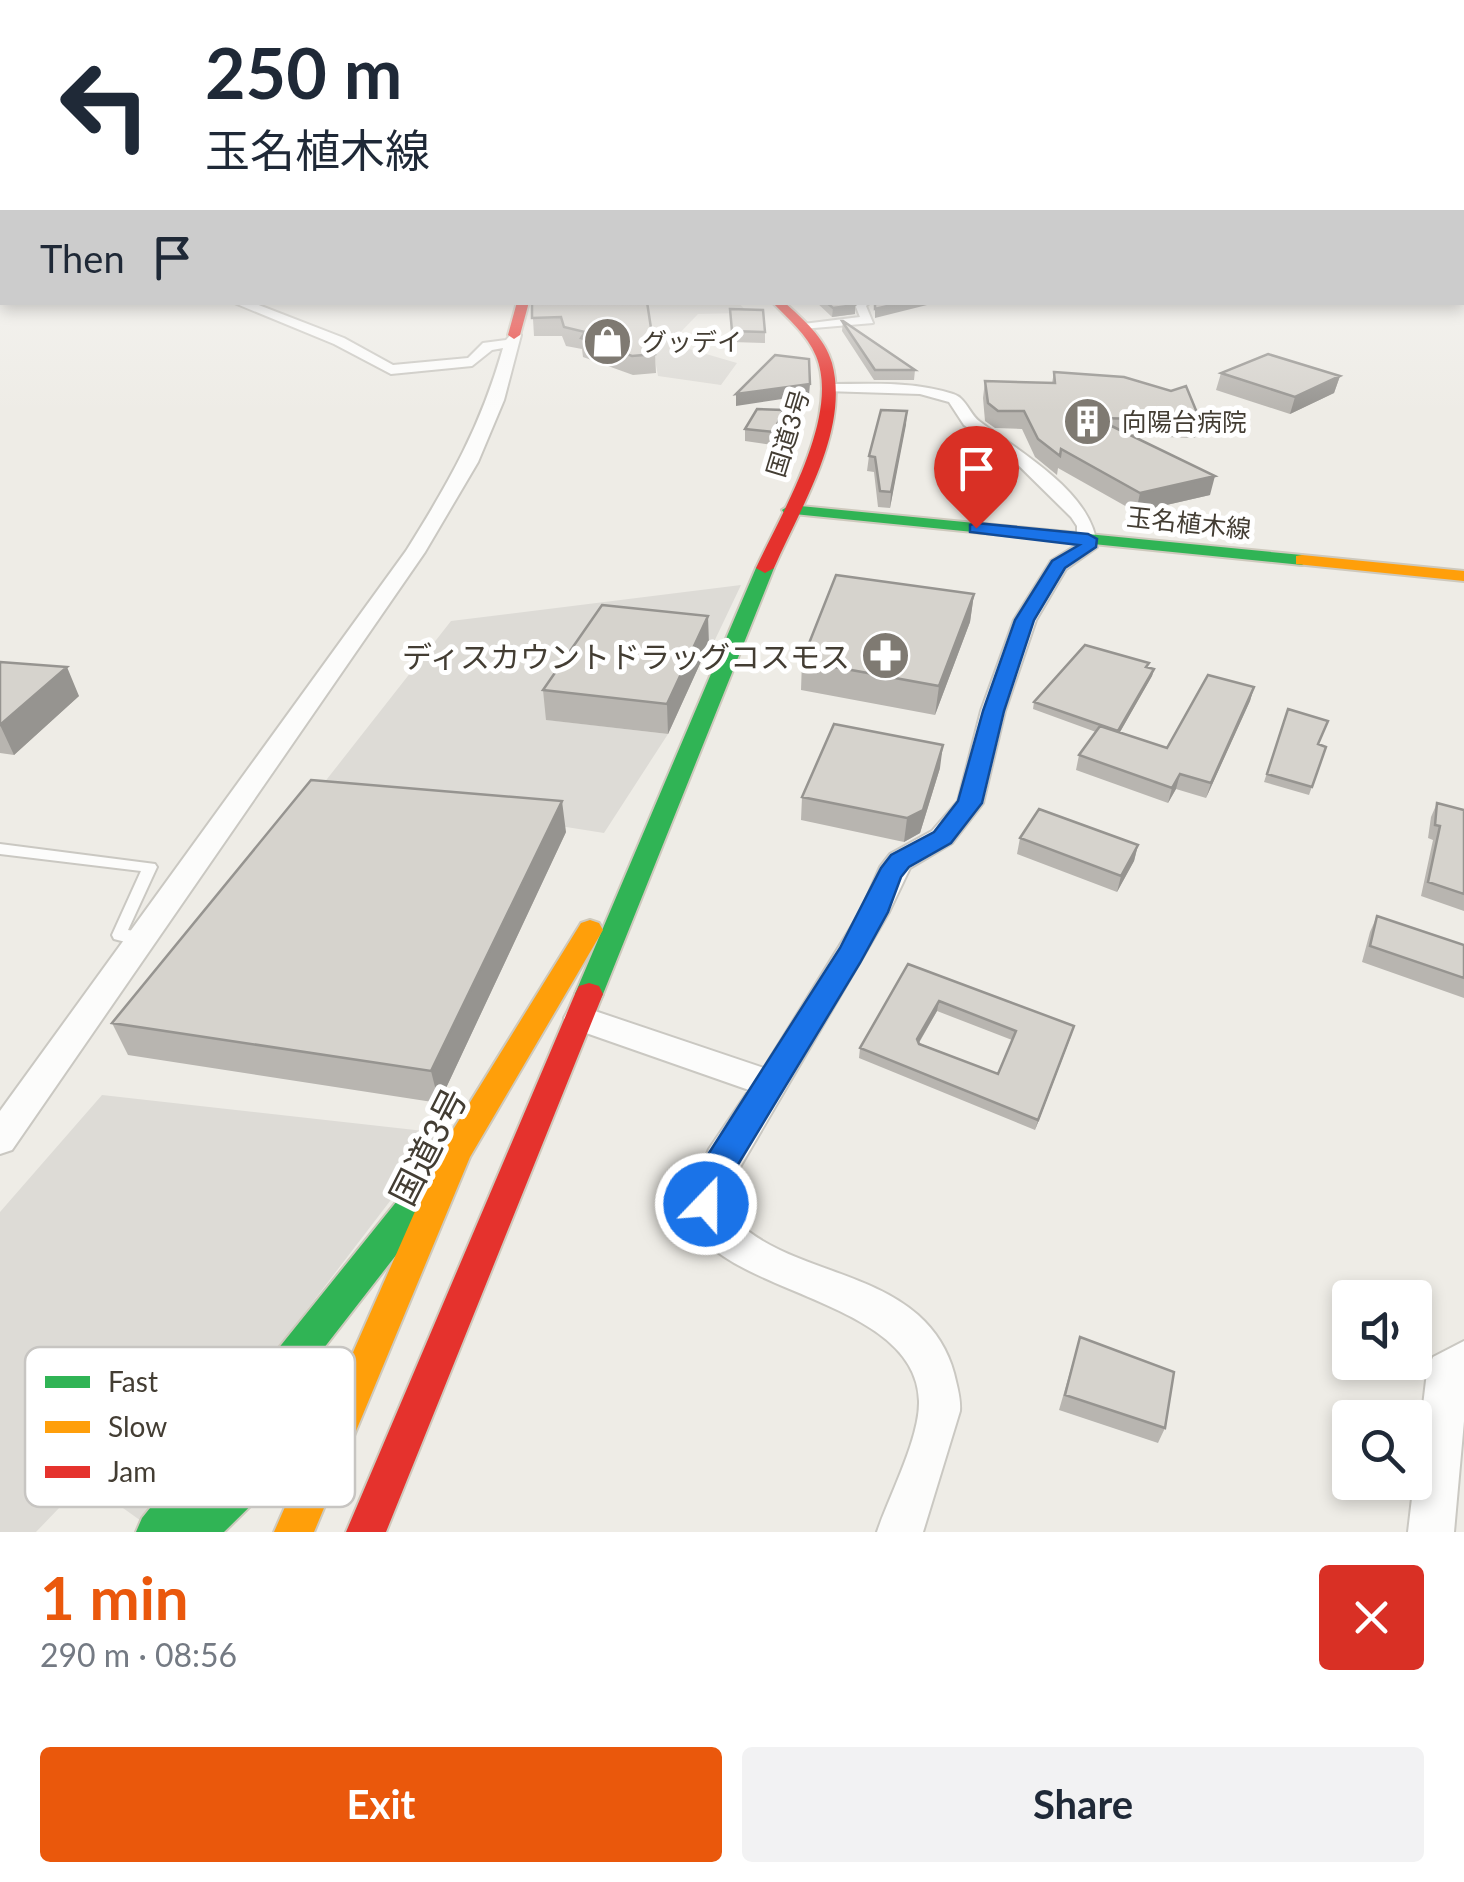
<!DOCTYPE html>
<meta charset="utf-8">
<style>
:root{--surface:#fff;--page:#f2f2f3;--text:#1f2937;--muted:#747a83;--accent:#ea580c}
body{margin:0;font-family:Lato,"Noto Sans JP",sans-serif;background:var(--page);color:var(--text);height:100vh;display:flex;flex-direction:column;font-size:38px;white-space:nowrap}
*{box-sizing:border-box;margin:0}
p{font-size:32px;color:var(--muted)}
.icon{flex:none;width:55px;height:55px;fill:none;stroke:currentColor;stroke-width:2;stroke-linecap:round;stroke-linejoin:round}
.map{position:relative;height:1532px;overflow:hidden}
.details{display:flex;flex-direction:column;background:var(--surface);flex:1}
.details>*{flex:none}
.hud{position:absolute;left:0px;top:0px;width:1465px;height:305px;box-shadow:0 5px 15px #0003;background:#fff;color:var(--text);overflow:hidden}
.fabs{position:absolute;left:1332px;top:1280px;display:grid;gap:20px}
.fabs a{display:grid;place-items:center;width:100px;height:100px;border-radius:10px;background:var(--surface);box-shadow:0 5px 15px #0003;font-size:50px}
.pin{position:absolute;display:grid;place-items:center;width:85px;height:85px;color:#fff;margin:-102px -42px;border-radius:50% 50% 50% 0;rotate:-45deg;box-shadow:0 0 10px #0007}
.pin .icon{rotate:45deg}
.me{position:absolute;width:110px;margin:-55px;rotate:22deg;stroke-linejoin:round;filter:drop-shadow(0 0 8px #0008)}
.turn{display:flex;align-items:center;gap:35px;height:210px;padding:0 40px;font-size:45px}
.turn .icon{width:130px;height:130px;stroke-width:2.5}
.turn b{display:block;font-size:70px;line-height:85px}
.then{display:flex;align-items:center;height:95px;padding:0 40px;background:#0003;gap:20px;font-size:38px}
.round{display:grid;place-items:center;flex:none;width:105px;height:105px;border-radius:10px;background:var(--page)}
.summary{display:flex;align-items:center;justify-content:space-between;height:170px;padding:0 40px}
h1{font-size:60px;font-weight:700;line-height:75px;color:var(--accent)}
.button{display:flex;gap:20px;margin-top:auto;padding:20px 40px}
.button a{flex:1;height:115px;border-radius:10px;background:var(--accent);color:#fff;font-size:40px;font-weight:700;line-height:115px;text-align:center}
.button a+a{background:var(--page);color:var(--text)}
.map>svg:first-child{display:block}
.parking{fill:#dddbd6}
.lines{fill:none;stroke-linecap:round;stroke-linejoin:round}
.lane-casing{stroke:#cac8c2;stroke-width:4}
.street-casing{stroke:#cac8c2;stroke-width:4}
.fast-casing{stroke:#cec9bd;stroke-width:4}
.slow-casing{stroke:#cec9bd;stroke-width:4}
.jam-casing{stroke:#cec9bd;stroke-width:4}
.lane{fill:#fcfcfb;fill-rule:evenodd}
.street{fill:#fcfcfb;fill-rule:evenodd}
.fast{fill:#30b455;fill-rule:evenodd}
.slow{fill:#ff9f0a;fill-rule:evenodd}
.jam{fill:#e5322d;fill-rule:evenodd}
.wall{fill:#b8b5b0;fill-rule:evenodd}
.shaded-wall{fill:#969490}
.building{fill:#d6d3cd;stroke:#969490;stroke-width:2.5;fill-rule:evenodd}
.route{fill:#1a73e8;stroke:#114b97;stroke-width:2.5}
.labels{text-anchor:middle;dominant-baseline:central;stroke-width:10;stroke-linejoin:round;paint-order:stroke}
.far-poi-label{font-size:25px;fill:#433d33;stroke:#fff;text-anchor:start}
.far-street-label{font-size:25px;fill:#433d33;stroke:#fff}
.poi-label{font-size:30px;fill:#433d33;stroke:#fff;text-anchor:end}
.near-street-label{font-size:35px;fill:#433d33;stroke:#fff}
.key{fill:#fff;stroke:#c7c5c2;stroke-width:2.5}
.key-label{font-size:28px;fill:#433d33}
</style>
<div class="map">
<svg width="1464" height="1532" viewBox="0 0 1464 1532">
<rect width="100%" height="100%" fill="#eeece6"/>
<path class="parking" d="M645 303H739L748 313 698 314 675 338 689 349 737 363 721 385 658 376Z
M741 585 713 644 604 633 548 720 668 734 604 833 320 788 451 621Z
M102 1095 442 1133 144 1523 85 1481 36 1532H0V1212Z"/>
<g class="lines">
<defs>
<path id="lane" d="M0 844 155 864 157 867 128 930 146 933 148 937 146 941C137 944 123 942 114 939L112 935 141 871 0 854Z"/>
<path id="street" d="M232 302H251L344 338 393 365 468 358 483 343 506 340 514 331 521 335 504 400 478 462 425 552 12 1150 0 1154V1111L406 551C450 481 480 428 503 348L492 350 472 366 391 374 334 344Z
M854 302H870L866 306 873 323 802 329 795 325 860 317Z
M830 384C871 384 914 381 953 394 966 398 969 413 979 421 1019 452 1093 492 1097 547L1066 569 1036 620 1005 711 983 803 952 843 910 868 889 912 726 1191C725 1202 726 1211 734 1219 783 1268 866 1269 918 1315 936 1331 948 1351 954 1373 957 1386 961 1398 960 1411L923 1532H877C889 1496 920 1438 919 1401 917 1310 762 1296 708 1244 698 1235 693 1217 688 1204L709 1149 749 1090 569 1027 564 1018 569 1009 580 1006 764 1068 861 911 880 867 890 854 932 831 958 801 981 711 1014 620 1051 561 1077 545V526L1071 517 1008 455 964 425 949 402 920 394 825 391 823 388Z
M1464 1341V1421L1454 1532H1408L1427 1372 1433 1357Z"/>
<path id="fast" d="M790 505 1302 555 1311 560 1302 565 784 513 782 510Z
M765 563 774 568 603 994 599 1002 589 1005 579 1002 575 994 756 568Z
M409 1197 421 1201 426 1212 421 1223 226 1474 315 1391 328 1385 341 1391 347 1404 341 1417 224 1532H136L142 1518 397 1201Z"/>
<path id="slow" d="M1302 555 1464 571V581L1296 564V556Z
M590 920 599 923 603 930 470 1157 314 1532H274L446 1141 581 923Z"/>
<path id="jam" d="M517 302H529L520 335 514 339 508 335Z
M772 302H784C803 319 825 338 832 363 850 430 800 508 774 568L765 573 756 568C781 514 841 416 816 356 807 334 788 319 772 302Z
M589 983 599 986 603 994 386 1532H346L575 994 579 986Z"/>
</defs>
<use href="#lane" class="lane-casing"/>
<use href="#street" class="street-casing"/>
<use href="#fast" class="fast-casing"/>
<use href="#slow" class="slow-casing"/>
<use href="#jam" class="jam-casing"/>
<use href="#lane" class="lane"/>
<use href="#street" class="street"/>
<use href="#fast" class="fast"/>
<use href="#slow" class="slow"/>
<use href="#jam" class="jam"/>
</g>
<path class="wall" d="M532 302 655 354 656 373 633 375 583 357 582 349 566 346 562 336H534Z
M816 302H854L855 314 832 317Z
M730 309 765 332V343L732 342Z
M843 321 915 370 914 380H874L842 331Z
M1054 372 1200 420 1195 438 1134 436 1210 495 1136 512 1058 468 1057 475 1035 457 1022 429 995 428 985 421 983 398 985 381 1052 383Z
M1221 373 1340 376 1334 393 1290 414 1216 390Z
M783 410 782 422 773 445 745 441V429Z
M907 411 890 508 878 507 874 472 867 471 869 456Z
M974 594 970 622 935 715 801 690 802 661Z
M709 644 668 734 546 720 543 690Z
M0 662 79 696 14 755 0 753Z
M1148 667 1154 669 1152 676 1120 732 1167 748 1254 687 1250 701 1206 798 1176 789 1168 803 1076 770 1079 755 1096 732 1033 709 1034 702Z
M1288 709 1318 744 1326 747 1309 795 1264 782Z
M940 768 920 833 904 842 801 820 802 797Z
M1437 803 1464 810V911L1421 896 1433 840 1428 838 1431 817Z
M566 832 439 1103 128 1055 112 1023Z
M1020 838 1138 845 1134 861 1117 892 1017 854Z
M1377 916 1464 945V998L1362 962 1370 932Z
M908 964 1074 1026 1035 1130 859 1058 860 1048ZM937 1011 1012 1040 998 1074 919 1043Z
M1080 1337 1165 1428 1158 1443 1059 1410Z"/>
<path class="shaded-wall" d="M904 302H939L875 318V309Z
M855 305V314L832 317 833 308Z
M1340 376 1334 393 1290 414 1295 397Z
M810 384 809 395 736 406V394Z
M783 410 782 422 773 445 774 432Z
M907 411 906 425 890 508 891 492Z
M1215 476 1210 495 1136 512 1140 493Z
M974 594 970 622 935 715 939 686Z
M708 616 709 644 668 734 667 704Z
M67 667 79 696 14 755 0 725Z
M1154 669 1152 676 1116 739 1118 731Z
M1254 687 1250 701 1206 798 1211 783Z
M943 745 940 768 920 833 904 842 907 818Z
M1180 774 1176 789 1168 803 1172 788Z
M562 801 566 832 439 1103 431 1071Z
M1138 845 1134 861 1117 892 1121 876Z
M939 1001 937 1011 915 1049 917 1039Z
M1074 1026 1071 1036 1035 1130 1038 1120Z"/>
<path class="building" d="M532 302H647L655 354 632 356 581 338 585 332 564 327 561 317 532 318Z
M826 302H854L855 305 833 308Z
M875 302H904L875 309Z
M730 309 763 310 765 332 732 331Z
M842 321H843L915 370H875Z
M1268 354 1340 376 1295 397 1221 373Z
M775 355 809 359 810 384 736 394Z
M1054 372 1124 377 1171 391 1186 386 1200 420 1095 418 1215 476 1140 493 1061 449 1060 456 1038 439 1024 411H998L988 403 985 381 1055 383Z
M757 409 783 410 774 432 745 429Z
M881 410 907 411 891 492 880 491 875 457 869 456Z
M836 575 974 594 939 686 802 661Z
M602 605 708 616 667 704 543 690Z
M1085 645 1149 663 1146 667 1154 669 1118 731 1034 702Z
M0 662 67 667 0 725Z
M1208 675 1254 687 1211 783 1180 774 1172 788 1079 755 1100 726 1167 748Z
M1288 709 1328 721 1318 744 1326 747 1312 787 1267 774Z
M834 724 943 745 923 810 907 818 802 797Z
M311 780 562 801 431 1071 112 1023Z
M1437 803 1464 810V894L1428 882 1440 826 1435 825Z
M1039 809 1138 845 1121 876 1020 838Z
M1377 916 1464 945V978L1370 946Z
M908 964 1074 1026 1038 1120 860 1048ZM939 1001 1016 1031 998 1074 919 1044 917 1039Z
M1080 1337 1174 1372 1165 1428 1065 1395Z"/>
<linearGradient id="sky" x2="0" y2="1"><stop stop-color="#93c2ea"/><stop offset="0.48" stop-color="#f7f6f4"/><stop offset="1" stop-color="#f7f6f4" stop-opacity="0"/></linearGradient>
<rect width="1464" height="412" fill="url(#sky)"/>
<path class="route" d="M976 523 1088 534 1097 539 1096 547 1065 568 1034 620 1004 711 982 803 951 843 909 867 901 877 888 912 860 963 728 1181 718 1215 706 1219 694 1215 690 1204 700 1167 840 948 881 868 891 855 934 832 958 801 983 711 1015 620 1052 561 1079 545 970 532V525Z"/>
<defs>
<symbol id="shop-disc" viewBox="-11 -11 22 22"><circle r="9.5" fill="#7f7a72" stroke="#fff"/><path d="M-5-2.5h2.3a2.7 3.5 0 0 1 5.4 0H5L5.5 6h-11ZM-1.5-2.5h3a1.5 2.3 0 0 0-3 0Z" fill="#fff"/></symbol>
<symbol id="building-disc" viewBox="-11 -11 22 22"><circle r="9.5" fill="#7f7a72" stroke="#fff"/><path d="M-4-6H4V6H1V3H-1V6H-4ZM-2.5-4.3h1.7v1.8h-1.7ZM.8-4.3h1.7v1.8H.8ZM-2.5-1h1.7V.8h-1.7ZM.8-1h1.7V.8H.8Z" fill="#fff"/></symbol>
<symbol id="pharmacy-disc" viewBox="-11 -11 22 22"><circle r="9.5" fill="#7f7a72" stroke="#fff"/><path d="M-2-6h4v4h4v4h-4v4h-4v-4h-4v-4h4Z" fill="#fff"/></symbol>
</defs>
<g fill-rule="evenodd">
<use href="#shop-disc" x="580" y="314" width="55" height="55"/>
<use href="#building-disc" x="1060" y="394" width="55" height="55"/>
<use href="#pharmacy-disc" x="858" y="628" width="55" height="55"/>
</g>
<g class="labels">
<g class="far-poi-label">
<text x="642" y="341">グッデイ</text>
<text x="1122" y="421">向陽台病院</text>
</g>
<g class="far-street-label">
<text transform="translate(787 433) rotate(-73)">国道3号</text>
<text transform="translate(1189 522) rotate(6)">玉名植木線</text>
</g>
<g class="poi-label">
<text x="850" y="656">ディスカウントドラッグコスモス</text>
</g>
<g class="near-street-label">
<text transform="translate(427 1146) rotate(-63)">国道3号</text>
</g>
</g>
<rect x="25" y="1347" width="330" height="160" rx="15" class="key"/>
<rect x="45" y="1376" width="45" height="12" fill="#30b455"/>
<rect x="45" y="1421" width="45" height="12" fill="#ff9f0a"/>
<rect x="45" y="1466" width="45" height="12" fill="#e5322d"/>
<g class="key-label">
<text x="108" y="1392">Fast</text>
<text x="108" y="1437">Slow</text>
<text x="108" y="1482">Jam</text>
</g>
</svg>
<div class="fabs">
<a><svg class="icon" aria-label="sound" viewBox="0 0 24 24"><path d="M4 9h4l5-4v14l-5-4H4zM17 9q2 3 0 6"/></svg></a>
<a><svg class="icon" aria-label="search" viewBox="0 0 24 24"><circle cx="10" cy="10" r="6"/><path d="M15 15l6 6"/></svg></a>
</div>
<div class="pin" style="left:976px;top:528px;background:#d93025"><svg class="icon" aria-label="arrive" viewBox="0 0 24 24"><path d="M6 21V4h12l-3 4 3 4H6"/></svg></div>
<svg class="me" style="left:706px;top:1204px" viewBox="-20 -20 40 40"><circle r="17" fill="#1a73e8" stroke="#fff" stroke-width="3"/><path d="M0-11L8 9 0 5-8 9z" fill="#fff"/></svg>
<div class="hud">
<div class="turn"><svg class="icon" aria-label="left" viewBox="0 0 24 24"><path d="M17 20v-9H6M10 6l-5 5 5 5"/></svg><div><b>250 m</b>玉名植木線</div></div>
<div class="then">Then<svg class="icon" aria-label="arrive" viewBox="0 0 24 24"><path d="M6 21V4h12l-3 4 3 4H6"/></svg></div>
</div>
</div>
<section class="details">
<div class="summary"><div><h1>1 min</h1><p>290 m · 08:56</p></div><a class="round" style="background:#d93025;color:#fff"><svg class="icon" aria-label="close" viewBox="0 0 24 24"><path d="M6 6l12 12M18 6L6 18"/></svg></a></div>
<div class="button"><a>Exit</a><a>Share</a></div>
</section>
